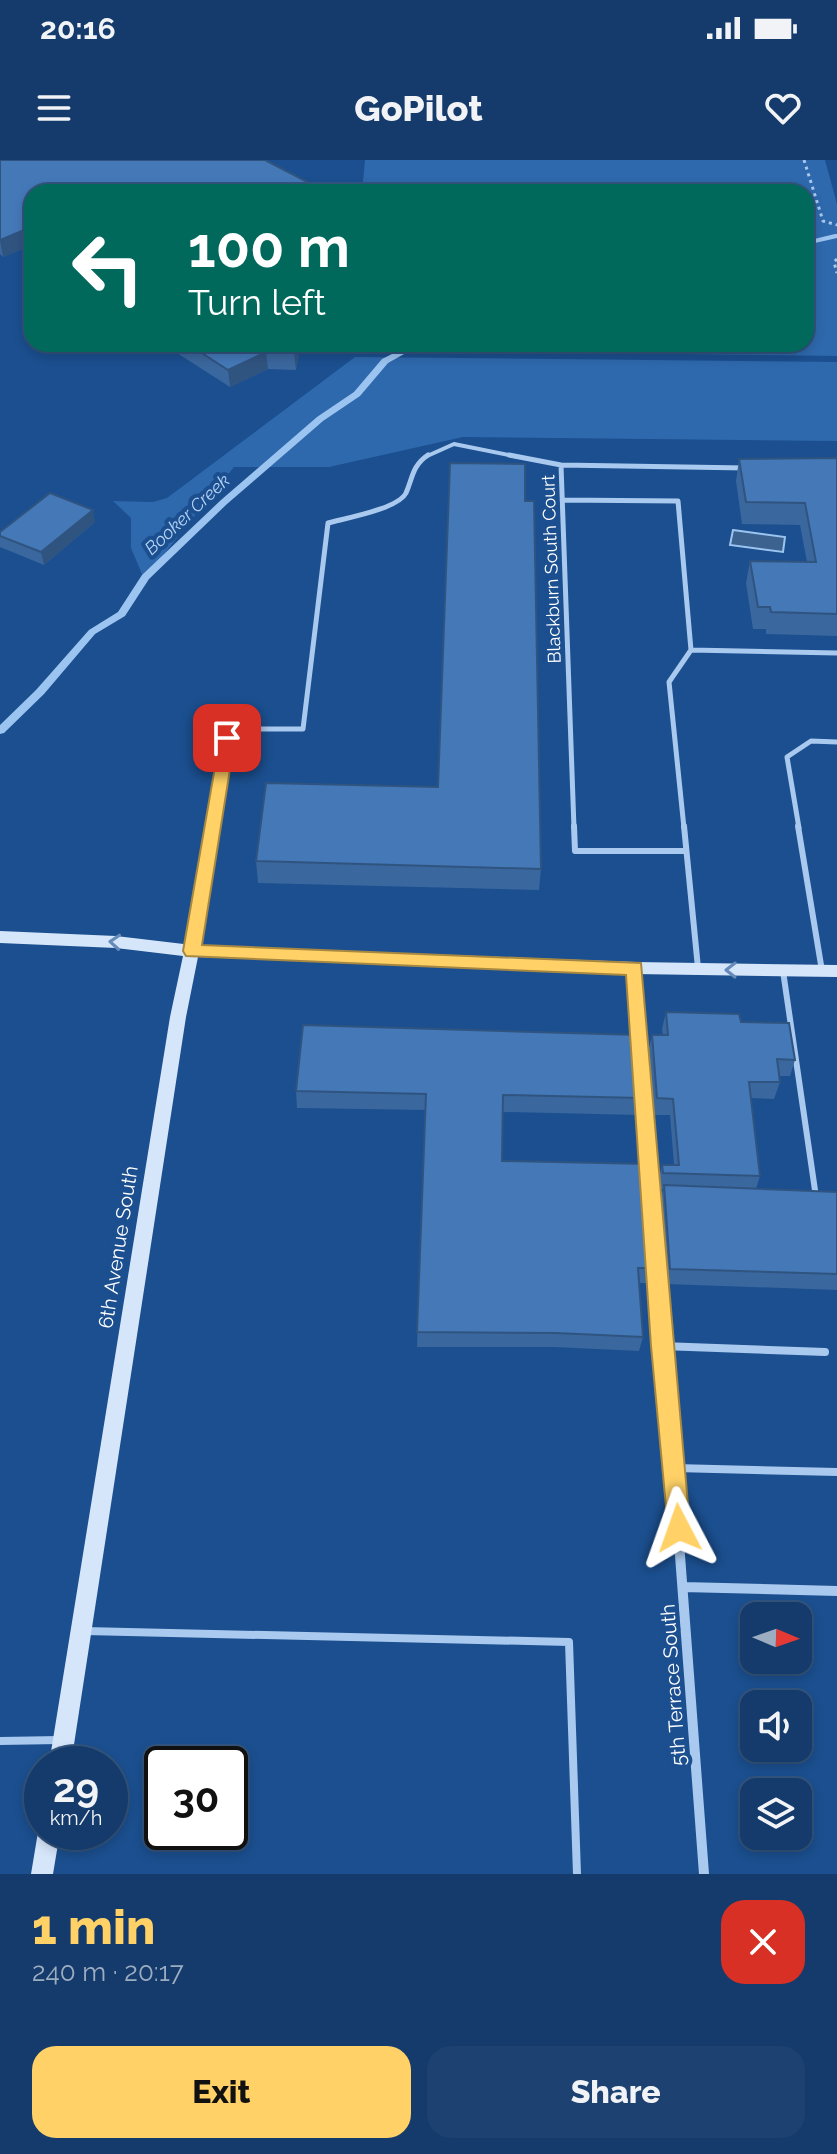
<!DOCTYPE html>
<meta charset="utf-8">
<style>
:root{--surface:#143b6b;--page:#1d4271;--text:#f1f3f6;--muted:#9dadc1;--line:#33557e;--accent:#ffd166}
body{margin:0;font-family:Raleway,sans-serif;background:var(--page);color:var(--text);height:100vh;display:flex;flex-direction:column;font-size:30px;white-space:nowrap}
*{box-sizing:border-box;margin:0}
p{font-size:26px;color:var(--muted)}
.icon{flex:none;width:44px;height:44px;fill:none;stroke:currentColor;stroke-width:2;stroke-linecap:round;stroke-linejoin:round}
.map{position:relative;height:1714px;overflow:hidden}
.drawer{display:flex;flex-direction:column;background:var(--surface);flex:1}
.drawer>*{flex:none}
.hud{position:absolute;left:24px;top:24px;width:790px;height:168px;border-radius:24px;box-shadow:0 4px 12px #0003,0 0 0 2px var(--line);background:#00695c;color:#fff;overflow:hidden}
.needle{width:52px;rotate:92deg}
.fabs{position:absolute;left:740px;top:1442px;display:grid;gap:16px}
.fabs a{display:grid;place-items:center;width:72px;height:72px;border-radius:16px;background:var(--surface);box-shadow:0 4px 12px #0003,0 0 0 2px var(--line);font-size:40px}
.speed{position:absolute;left:24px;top:1586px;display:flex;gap:16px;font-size:40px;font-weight:700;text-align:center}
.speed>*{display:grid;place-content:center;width:104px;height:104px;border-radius:50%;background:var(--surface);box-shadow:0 4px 12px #0003,0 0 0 2px var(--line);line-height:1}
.speed small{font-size:20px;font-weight:400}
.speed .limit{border:4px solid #111;border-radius:12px;background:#fff;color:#111}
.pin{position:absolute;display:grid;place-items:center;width:68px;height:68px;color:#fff;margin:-34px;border-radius:16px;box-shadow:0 4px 12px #0006}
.me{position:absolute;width:88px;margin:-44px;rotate:356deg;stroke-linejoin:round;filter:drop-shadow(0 0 6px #0008)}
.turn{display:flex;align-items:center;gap:28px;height:168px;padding:0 32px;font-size:36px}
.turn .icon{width:104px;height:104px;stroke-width:2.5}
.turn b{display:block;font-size:56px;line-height:68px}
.round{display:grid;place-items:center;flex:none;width:84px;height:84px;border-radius:24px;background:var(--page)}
.summary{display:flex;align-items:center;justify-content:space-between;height:136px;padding:0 32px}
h1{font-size:48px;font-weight:800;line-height:60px;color:var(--accent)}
.button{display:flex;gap:16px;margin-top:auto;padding:16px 32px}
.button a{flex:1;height:92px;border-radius:24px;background:var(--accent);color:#111;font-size:32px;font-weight:800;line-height:92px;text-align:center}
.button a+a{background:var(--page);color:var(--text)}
.status{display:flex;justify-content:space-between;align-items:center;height:56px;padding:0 40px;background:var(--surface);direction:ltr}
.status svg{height:22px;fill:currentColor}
header{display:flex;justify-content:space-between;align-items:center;height:104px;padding:0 32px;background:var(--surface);font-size:36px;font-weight:800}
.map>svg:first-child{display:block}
.green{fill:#2e69ad}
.water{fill:#3c6290;stroke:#9cc4f0;stroke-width:2}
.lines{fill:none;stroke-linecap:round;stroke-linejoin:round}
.stream{fill:#9cc4f0;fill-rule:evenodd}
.path{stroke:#a9c9ee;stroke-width:3;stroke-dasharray:3 4;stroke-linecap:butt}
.lane-far3{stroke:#a9c9ee;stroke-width:4}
.lane-far2{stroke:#a9c9ee;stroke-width:5}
.lane-far1{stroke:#a9c9ee;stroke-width:6}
.lane{stroke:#a9c9ee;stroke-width:8}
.street-far1{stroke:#a9c9ee;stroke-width:8}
.street{stroke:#a9c9ee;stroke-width:10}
.secondary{fill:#d6e6fa;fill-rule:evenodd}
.wall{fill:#3a679d}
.shaded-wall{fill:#305480}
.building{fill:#4478b7;stroke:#305480;stroke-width:2}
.oneway{stroke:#668bba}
.route{fill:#ffd166;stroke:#a68842;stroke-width:2}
.labels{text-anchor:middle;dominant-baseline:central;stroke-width:8;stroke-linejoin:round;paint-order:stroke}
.far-water-label{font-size:18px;font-style:italic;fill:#b5d3f5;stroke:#1b4f8f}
.far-street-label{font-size:18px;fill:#fff;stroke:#1b4f8f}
.street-label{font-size:20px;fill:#fff;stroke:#1b4f8f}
</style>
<div class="status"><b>20:16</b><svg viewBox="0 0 49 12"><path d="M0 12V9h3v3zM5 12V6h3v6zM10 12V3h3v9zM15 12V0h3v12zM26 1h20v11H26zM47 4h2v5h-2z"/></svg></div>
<header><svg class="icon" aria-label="menu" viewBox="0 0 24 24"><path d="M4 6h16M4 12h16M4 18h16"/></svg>GoPilot<svg class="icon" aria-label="heart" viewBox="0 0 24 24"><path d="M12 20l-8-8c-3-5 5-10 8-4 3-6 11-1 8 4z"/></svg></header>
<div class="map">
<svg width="837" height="1714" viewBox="0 0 837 1714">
<rect width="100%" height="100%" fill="#1b4f8f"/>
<path class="green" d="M365 0H825L837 44V196L348 190 349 184H806V32H362Z
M355 197 837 202V281L463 277 329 307H234L144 419 131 388V358L113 341 153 342 167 338Z"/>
<path class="water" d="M733 370 785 377 783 392 730 385Z"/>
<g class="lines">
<path class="stream" d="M835 74H837V78L806 85V81Z
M412 184H422L388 203 360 236 323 261 227 344 149 419 125 456 95 474 44 534 4 573 0 574V565L36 530 89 470 118 452 142 415 221 340 317 257 354 232 382 199Z"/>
<path class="path" d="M804 0 823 61 837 65
M837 99 834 102 837 113"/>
<path class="lane-far3" d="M425 297 454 284 519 297"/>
<path class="lane-far2" d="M509 295 561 305 746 308
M561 305 574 668
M562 340 678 341 691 490 669 522 684 668
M691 490 837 493
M212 668 227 578 252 569H303L328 363C346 358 398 349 406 333 413 317 412 306 428 295
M799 668 787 597 811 581 837 582"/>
<path class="lane-far1" d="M574 666 575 691H686
M684 666 698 808
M798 666 822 811
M192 791 213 666
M783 811 816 1037"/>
<path class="lane" d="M662 1186 825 1192
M675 1308 837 1312
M85 1471 569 1482 577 1714
M0 1581 60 1580"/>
<path class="street-far1" d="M635 808 660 1132"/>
<path class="street" d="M660 1130 704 1714
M683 1427 837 1431"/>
<path class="secondary" d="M0 771 116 776 192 785 260 788 635 802 837 805V817L635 814 198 797 186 857 71 1604H49L170 857 183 796 116 788 0 783Z
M42 1664V1672H60L53 1714H31L38 1672Z"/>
</g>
<path class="wall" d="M0 0 32 32V85L3 97 0 94Z
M163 184H301L296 210 268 209 230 227Z
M837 298V476L766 474V469H753L746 423 750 401 807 402 800 365 742 364 736 321 739 299Z
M525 341 541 709 539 730 258 723 256 701 438 627Z
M95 362 44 405 0 387V372Z
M666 852 741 862 795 900 790 916H779L780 922 774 939 751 938 760 1016 756 1029 837 1032V1130L666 1124 660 1041 663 1029H659L658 1021 662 1005H674L670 955H653L648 892 652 875H663L662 869Z
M296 931 642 938 639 955 503 952 502 1001 656 1108 652 1123H639L643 1177 639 1191 554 1187H417L425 950 297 948Z"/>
<path class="shaded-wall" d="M29 68 32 85 3 97 0 80Z
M296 184H301L296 210 294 193Z
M266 192 268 209 230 227 228 210Z
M93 350 95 362 44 405 41 392Z"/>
<path class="building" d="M0 0H265L319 28 311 32H32V70L29 68 0 80Z
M188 184H296L294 193 266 192 228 210Z
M837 298V454L771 452 770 447H758L750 401 816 402 805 343 746 342 739 299Z
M450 303 525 304V341H534L541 709 256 701 266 623 438 627Z
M50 333 93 350 41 392 0 376V372Z
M666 852 739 854 741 862 789 863 795 900 777 899 780 922H749L760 1016 663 1013 662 1005H679L673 939 657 938 652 875H668Z
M303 865 637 875 642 938 503 935 502 1001 648 1004 656 1108H638L643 1177 556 1173 417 1172 426 934 296 931Z
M664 1025 837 1032V1114L670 1109Z"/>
<defs><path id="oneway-chevron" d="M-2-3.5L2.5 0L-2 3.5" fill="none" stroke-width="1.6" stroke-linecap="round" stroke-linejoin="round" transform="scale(2)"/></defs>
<g class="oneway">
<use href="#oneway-chevron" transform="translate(115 782) rotate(-176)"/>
<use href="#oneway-chevron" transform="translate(731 810) rotate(-179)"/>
</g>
<path class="route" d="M227 573 235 578 202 785 641 803 690 1368 687 1376 679 1379 671 1376 668 1368 651 1186 626 815 186 796 183 791 220 578Z"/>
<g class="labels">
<g class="far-water-label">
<text transform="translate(187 354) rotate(-43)">Booker Creek</text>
</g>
<g class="far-street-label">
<text transform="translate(551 409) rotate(-92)">Blackburn South Court</text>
</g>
<g class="street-label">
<text transform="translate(118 1087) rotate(-81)">6th Avenue South</text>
<text transform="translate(673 1525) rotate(-94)">5th Terrace South</text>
</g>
</g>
</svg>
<div class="fabs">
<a><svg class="needle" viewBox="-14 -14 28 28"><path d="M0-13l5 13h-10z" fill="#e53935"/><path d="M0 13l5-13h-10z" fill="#9dadc1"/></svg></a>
<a><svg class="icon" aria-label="sound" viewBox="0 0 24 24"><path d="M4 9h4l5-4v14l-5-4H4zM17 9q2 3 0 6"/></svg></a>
<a><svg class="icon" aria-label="layers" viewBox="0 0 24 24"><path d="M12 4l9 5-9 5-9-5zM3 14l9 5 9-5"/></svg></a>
</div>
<div class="speed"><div>29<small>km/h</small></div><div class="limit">30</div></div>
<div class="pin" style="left:227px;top:578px;background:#d93025"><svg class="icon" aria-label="arrive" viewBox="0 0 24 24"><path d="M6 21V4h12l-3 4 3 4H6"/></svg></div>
<svg class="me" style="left:679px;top:1368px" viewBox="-20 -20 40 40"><path d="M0-17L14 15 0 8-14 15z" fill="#ffd166" stroke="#fff" stroke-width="4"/></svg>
<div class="hud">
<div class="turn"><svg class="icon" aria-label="left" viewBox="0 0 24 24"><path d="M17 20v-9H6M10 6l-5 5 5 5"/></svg><div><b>100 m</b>Turn left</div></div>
</div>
</div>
<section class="drawer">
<div class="summary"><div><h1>1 min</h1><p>240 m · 20:17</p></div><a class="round" style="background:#d93025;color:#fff"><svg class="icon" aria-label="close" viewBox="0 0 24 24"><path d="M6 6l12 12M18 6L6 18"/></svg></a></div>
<div class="button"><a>Exit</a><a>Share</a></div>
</section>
